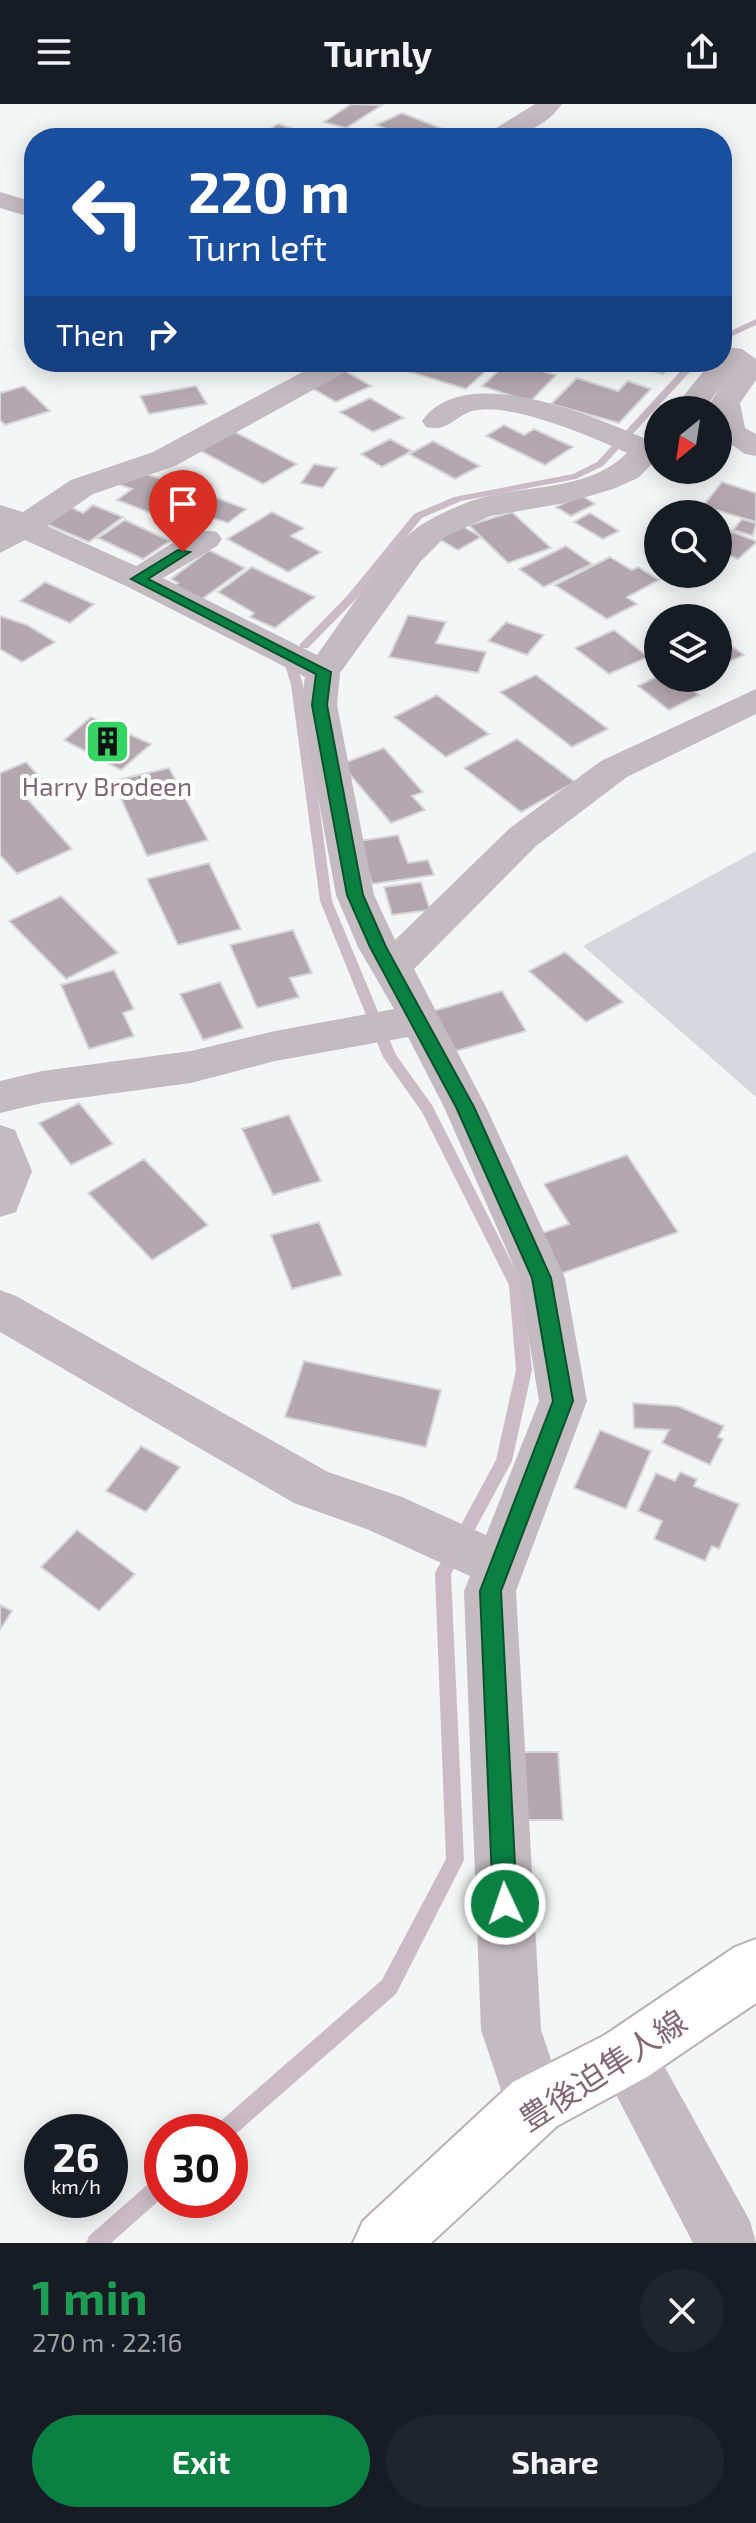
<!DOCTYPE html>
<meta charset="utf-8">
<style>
:root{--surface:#171b24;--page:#20242c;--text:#f1f3f6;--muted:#9ea1a6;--accent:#0b8043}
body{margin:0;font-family:"Exo 2","Noto Sans JP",sans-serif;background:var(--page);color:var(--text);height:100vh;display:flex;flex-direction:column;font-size:30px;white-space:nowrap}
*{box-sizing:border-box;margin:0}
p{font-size:26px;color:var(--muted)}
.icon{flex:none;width:44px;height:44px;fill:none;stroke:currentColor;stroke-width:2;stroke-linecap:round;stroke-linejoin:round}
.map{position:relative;height:2139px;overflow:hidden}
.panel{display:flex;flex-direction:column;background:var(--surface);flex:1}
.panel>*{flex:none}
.guide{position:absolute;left:24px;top:24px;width:708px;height:244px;border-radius:32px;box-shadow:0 4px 20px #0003;background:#1a4fa0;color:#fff;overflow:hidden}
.needle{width:52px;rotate:210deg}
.buttons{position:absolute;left:644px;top:292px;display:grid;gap:16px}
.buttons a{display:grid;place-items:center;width:88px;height:88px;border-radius:50%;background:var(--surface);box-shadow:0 4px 20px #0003;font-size:40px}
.speed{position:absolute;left:24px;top:2010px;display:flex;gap:16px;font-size:40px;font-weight:700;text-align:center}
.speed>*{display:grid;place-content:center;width:104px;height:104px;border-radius:50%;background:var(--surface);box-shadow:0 4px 20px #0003;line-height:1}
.speed small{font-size:20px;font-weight:400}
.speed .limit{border:12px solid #d22;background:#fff;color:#111}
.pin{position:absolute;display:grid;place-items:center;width:68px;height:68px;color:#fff;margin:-82px -34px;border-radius:50% 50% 50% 0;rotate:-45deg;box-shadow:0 0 8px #0007}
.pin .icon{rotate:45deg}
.me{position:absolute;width:88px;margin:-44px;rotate:357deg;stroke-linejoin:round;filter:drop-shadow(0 0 6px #0008)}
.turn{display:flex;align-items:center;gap:28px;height:168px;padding:0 32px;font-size:36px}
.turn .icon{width:104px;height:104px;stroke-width:2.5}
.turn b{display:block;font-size:56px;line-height:68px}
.then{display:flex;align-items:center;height:76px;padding:0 32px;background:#0003;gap:16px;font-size:30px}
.round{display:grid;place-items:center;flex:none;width:84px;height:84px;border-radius:42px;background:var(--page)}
.head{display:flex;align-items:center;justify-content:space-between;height:136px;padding:0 32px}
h1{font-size:48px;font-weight:700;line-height:60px;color:#1e9e55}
.action{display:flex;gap:16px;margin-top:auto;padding:16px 32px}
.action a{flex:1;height:92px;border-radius:48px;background:var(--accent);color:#fff;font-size:32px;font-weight:700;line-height:92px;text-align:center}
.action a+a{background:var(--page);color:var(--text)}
header{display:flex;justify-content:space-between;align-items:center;height:104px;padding:0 32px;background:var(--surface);font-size:36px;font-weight:700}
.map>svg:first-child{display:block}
.green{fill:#d5d8dd}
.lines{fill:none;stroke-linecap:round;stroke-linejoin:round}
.stream{fill:#cabbc5;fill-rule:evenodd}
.building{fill:#b4a8ae;stroke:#d6d8d8;stroke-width:2}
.secondary-casing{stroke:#bab0b5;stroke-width:4}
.minor{fill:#c3bbbf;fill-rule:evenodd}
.secondary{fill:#fff;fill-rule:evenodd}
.route{fill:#0b8043;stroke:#07532c;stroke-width:2}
.labels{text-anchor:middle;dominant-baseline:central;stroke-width:8;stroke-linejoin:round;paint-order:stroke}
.poi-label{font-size:26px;fill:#826875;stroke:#fff}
.near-street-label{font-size:32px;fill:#826875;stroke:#fff}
</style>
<header><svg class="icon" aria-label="menu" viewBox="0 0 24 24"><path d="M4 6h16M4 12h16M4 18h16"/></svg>Turnly<svg class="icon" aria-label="share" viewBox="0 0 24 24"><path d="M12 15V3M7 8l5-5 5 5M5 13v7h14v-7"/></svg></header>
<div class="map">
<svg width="756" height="2139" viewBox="0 0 756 2139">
<rect width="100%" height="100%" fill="#f4f6f6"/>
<path class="green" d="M756 747V993L583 842Z"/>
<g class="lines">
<path class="stream" d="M756 215V221L722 237V231Z
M689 258H699L603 362 576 375 461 397 422 414 355 496 308 544H300V540L347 492 414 410 454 393 573 370 597 358Z
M290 555 296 558 303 581 332 797 396 951 432 1001 523 1181 532 1266 512 1357 451 1470 464 1756 396 1890 230 2035V2028H213L216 2021 382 1876 446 1755 435 1469 496 1356 516 1266 509 1181 422 1008 383 953 320 797 291 581 284 558Z
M162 2071V2094L111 2139H86L89 2132 155 2074Z"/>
</g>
<path class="building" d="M351 0 382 1 346 24 324 18Z
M402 9 445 26 430 34H409L376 21Z
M278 20 320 34H256Z
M396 258H470L489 264 466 285 391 262Z
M508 258H510L556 271 530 298 482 282Z
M548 258H584L577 266Z
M633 258H674L663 270 630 261Z
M338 263 371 282 336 298 303 279Z
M577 274 618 287 628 277 651 285 619 319 551 300Z
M24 282 50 307 5 321 0 316V289Z
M196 282 207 300 149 310 140 292Z
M370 294 404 314 373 328 340 308Z
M504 321 524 331 534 325 573 343 545 361 486 332Z
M231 326 297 360 263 380 197 345Z
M390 335 412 347 382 363 361 350Z
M433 337 480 362 455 375 409 350Z
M314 360 337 364 323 384 301 379Z
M136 366 189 385 156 411 117 396 132 385 118 380Z
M722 378 756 389V418L703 402Z
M199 387 246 405 228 419 210 413 201 419 171 407Z
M581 391 595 400 571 412 556 403Z
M93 401 123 413 89 438 44 419 68 402 83 409Z
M272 408 304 424 291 432 321 448 288 468 227 435Z
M512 408 551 444 508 459 469 421Z
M590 409 619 427 603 435 574 418Z
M742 415 756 419 753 432 733 426Z
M125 416 170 437 143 455 98 434Z
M457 419 481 433 458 446 434 432Z
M728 426 756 437V439L738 455 718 447V436Z
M566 442 592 460 544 483 519 465Z
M209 446 245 464 198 498 169 486 178 479 171 475Z
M610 453 632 466 638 463 659 476 627 493 637 500 607 515 555 481Z
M252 463 315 493 275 524 250 513 254 509 218 488Z
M45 478 94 500 70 519 20 497Z
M408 511 446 518 436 539 486 548 478 569 389 553Z
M0 512 27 521 55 538 22 558 0 545Z
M506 518 544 531 527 551 488 537Z
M614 526 648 553 609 570 575 544Z
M718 532 744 551 718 563Z
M536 571 608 625 572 643 500 588Z
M658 572 677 574 699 591 669 606 638 582Z
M437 591 489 630 446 653 394 613Z
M91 613 151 640 121 666 64 636Z
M517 635 575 678 521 708 464 664Z
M384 644 423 688 412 692 425 706 391 719 341 660Z
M26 658 47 681 24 691 72 745 17 770 0 751V669Z
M169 664 208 736 147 752 113 677Z
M398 731 408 759 428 756 434 771 372 780 359 737Z
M209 759 241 825 178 841 147 775Z
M421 778 430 806 392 811 384 783Z
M61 792 118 849 66 875 9 817Z
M293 826 312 869 290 874 299 893 257 904 230 841Z
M565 848 623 898 586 918 529 867Z
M114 866 134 905 123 909 134 932 89 945 61 881Z
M220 878 243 924 203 936 180 890Z
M502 887 526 927 456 947 433 907Z
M79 999 113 1040 71 1061 39 1019Z
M289 1011 321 1077 273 1091 242 1025Z
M627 1051 678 1128 560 1170 536 1131 569 1120 544 1080Z
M144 1055 208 1121 152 1156 88 1089Z
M319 1118 342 1171 292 1185 271 1131Z
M304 1257 441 1286 426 1343 285 1313Z
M633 1299 678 1302 724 1322 718 1333 723 1335 710 1361 662 1339 669 1326 634 1324Z
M600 1326 651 1347 626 1405 574 1384Z
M141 1342 180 1363 146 1408 106 1387Z
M680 1368 697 1375 694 1382 739 1400 719 1445 712 1442 705 1457 654 1435 662 1417 638 1407 656 1369 675 1377Z
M77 1426 135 1470 99 1507 41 1463Z
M0 1501 12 1507 0 1526Z
M521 1648H558L563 1716H525Z"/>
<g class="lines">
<defs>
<path id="secondary" d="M756 1835V1899L647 1973 557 2022 431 2139H353L363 2117 513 1978 605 1931 735 1843Z"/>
</defs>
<use href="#secondary" class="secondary-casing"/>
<path class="minor" d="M535 0H562C542 28 512 34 480 34Z
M0 88 34 98V114L0 104Z
M722 242 742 245 756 255V276L740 299 745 324 756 330V352L745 350 718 331V306H711L710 299 720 284 703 306H672L711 258H722Z
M321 258H358L353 264 175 362 93 390 47 422 136 462C159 449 190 421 217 428L222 435 217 442 163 474 317 551C343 517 391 437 426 418 439 410 456 403 471 397 522 379 585 390 627 349 593 333 515 300 477 306 456 309 450 329 426 323L422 317C464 256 591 312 644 334L658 328V354L638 374 613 385 565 399 490 412 445 433 421 457 340 569 337 601 374 791 395 836 510 724 601 657 756 585V610L627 673 536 742 414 865 486 1003 565 1174 587 1297 516 1487 541 1926 566 2000 557 2022 535 2031 513 2022 481 1926 464 1487 470 1472 369 1426 294 1399 0 1228V1186L16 1192 328 1368 402 1393 486 1431 539 1297 519 1174 444 1003 408 933 275 957 191 979 42 999 0 1009V977L42 967 191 947 275 927 394 905 358 843 336 791 301 601 305 573 126 482 25 436 0 449V401L23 408 71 376 153 348Z
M0 1021 15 1026 32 1067 16 1108 0 1113Z
M626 1922 647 1931 750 2117 756 2139H693L596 1952 605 1931Z"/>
<use href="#secondary" class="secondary"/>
</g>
<path class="route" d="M178 446 190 448 148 475 331 568 327 601 363 791 386 843 474 1003 551 1174 573 1297 501 1487 517 1800 513 1809 505 1812 497 1809 493 1800 480 1487 553 1297 532 1174 456 1003 370 843 347 791 312 601 316 570 131 475Z"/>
<defs>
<symbol id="building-square" viewBox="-11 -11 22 22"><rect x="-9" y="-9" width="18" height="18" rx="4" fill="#36d463" stroke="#fff"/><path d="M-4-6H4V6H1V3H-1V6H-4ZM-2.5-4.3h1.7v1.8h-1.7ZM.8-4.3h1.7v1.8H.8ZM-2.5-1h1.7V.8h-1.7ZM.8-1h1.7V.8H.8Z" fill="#111"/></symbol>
</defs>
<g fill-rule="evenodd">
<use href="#building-square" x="82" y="612" width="51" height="51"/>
</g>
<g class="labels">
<g class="poi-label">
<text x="107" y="681">Harry Brodeen</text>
</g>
<g class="near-street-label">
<text transform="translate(602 1965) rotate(-33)">豊後迫隼人線</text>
</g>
</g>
</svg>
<div class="buttons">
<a><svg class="needle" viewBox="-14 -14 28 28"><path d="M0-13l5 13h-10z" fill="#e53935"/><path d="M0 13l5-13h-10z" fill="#9ea1a6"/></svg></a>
<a><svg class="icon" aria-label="search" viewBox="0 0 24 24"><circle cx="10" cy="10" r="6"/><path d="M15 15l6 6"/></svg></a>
<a><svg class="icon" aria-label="layers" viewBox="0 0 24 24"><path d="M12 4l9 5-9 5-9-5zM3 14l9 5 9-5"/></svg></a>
</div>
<div class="speed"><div>26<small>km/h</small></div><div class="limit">30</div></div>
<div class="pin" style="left:183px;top:448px;background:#d93025"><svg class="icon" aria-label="arrive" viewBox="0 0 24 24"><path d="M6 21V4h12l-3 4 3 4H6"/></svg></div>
<svg class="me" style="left:505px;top:1800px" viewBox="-20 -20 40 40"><circle r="17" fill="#0b8043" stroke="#fff" stroke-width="3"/><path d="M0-11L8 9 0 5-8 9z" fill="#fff"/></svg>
<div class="guide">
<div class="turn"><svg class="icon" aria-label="left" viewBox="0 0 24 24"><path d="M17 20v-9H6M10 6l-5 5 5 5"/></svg><div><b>220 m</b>Turn left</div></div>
<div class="then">Then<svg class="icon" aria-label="right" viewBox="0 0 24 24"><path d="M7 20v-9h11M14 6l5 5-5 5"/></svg></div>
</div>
</div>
<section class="panel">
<div class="head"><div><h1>1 min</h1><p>270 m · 22:16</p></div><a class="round"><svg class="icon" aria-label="close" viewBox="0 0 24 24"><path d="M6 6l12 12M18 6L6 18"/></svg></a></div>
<div class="action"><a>Exit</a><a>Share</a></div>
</section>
